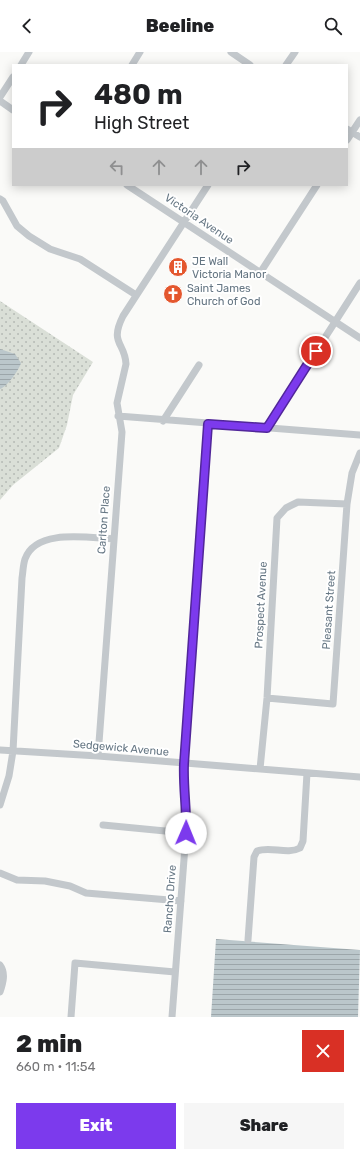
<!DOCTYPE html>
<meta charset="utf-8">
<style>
:root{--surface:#fff;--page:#f6f6f6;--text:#202124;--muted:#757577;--accent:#7c3aed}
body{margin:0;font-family:Rubik,sans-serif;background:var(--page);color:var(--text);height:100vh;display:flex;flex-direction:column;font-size:15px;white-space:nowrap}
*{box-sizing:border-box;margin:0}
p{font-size:13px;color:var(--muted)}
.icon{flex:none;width:22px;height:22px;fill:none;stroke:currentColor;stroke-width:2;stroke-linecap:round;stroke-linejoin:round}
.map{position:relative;height:965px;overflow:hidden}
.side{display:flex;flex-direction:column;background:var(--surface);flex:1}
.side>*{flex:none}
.banner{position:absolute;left:12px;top:12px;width:336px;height:122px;border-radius:0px;box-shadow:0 2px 10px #0003;background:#fff;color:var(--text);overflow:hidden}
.pin{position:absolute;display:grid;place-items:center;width:34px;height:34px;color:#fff;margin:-17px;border:2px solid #fff;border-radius:50%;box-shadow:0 1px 4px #0007}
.me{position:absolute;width:44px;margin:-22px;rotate:1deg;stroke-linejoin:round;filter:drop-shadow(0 0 3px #0008)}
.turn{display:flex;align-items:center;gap:14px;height:84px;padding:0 16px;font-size:18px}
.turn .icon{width:52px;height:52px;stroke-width:2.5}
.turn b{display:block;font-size:28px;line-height:34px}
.lanes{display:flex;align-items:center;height:38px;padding:0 16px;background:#0003;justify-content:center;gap:20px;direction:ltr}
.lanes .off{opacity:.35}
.round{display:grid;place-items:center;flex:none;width:42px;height:42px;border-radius:0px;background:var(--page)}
.headline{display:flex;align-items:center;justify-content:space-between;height:68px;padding:0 16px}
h1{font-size:24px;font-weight:800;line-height:30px}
.button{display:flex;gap:8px;margin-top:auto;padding:8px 16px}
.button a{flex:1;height:46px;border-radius:0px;background:var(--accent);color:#fff;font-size:16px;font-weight:800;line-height:46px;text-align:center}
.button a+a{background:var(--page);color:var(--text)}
header{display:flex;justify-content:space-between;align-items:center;height:52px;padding:0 16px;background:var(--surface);font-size:18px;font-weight:800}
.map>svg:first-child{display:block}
.grass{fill:url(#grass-dots)}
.water{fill:url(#water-rules)}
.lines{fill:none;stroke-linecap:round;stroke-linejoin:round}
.minor{stroke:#c3c8cc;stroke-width:7}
.route-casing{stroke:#51269a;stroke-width:10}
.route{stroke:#7c3aed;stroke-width:7}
.labels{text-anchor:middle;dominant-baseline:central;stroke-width:4;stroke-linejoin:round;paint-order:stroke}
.street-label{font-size:11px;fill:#657683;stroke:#fff}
.poi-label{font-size:11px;fill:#657683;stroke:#fff;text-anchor:start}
</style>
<header><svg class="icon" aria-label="back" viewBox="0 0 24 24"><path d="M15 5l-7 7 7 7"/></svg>Beeline<svg class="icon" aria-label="search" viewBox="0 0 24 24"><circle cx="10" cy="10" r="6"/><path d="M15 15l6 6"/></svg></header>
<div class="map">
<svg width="360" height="965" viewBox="0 0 360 965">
<defs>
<pattern id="grass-dots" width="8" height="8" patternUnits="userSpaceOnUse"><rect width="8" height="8" fill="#dadfd7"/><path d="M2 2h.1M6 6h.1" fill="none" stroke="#b4b9b4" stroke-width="1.8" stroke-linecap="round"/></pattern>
<pattern id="water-rules" width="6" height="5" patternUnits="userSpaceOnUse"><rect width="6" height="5" fill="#bbc7cb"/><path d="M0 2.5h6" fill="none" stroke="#9ca6aa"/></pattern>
</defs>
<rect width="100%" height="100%" fill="#fafaf8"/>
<path class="grass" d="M0 249 93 310 73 343 67 373 59 396 13 433 0 448Z"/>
<path class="water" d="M0 297 15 302 21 311C19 318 7 335 0 337Z
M216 887 360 898 358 965H211Z"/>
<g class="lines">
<path class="minor" d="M231 0 250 13
M21 13 29 0
M132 13 140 0
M286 13 295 0
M0 45 13 25
M0 49 13 58
M347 77 360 85
M347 88 360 68
M127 133 360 286
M0 147 3 149 17 174 29 184 50 197 80 207 136 243
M260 221 317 133
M118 364 360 383
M163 369 199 313
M267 376 360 231
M267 646 333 652 347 452 352 421 360 401
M0 698 98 704 360 725
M98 704 122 380 117 351 126 312C125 290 109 292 123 264L208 133
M260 717 267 646 277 466 286 456 298 450 347 452
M0 753 9 724 13 699 22 526C23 520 23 513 25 507 36 476 89 486 114 487
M103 773 186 781
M0 821 17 828 45 829 70 834 86 841 181 849
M248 888 254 805 257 799C271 794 287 803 300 796L303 789 307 721
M0 913C6 921 3 931 0 940
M71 965 75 911 175 920
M172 965 186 781C187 758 183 735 184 712L208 372"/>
</g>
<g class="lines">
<defs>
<path id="route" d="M186 781C187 758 183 735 184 712L208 372 267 376 316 299"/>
</defs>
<use href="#route" class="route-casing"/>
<use href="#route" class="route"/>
</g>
<defs>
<symbol id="building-disc" viewBox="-11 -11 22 22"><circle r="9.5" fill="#e4572e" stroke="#fff"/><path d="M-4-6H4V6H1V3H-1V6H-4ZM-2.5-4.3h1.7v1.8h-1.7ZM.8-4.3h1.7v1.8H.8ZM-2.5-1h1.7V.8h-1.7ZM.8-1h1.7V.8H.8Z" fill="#fff"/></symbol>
<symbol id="church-disc" viewBox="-11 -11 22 22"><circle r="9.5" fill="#e4572e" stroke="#fff"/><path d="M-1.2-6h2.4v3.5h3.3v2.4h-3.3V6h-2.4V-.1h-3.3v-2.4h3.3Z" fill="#fff"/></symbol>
</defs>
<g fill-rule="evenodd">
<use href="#building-disc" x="167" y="204" width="22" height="22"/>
<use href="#church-disc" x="162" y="231" width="22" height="22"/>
</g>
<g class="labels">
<g class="street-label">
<text transform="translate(199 167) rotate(34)">Victoria Avenue</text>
<text transform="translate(104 468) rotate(-86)">Carlton Place</text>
<text transform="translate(261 553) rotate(-87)">Prospect Avenue</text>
<text transform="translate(329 558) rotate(-86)">Pleasant Street</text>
<text transform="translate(121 696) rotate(5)">Sedgewick Avenue</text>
<text transform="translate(170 847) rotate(-86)">Rancho Drive</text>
</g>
<g class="poi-label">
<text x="192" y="209">JE Wall<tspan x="192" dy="13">Victoria Manor</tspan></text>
<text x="187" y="236">Saint James<tspan x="187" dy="13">Church of God</tspan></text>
</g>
</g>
</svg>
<div class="pin" style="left:316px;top:299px;background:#d93025"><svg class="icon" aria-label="arrive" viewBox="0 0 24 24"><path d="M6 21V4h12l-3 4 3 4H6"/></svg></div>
<svg class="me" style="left:186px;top:781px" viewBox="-20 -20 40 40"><circle r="19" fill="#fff"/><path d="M0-13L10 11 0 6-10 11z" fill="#7c3aed"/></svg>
<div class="banner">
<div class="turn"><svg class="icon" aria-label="right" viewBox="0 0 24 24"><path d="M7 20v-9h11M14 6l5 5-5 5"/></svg><div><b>480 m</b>High Street</div></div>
<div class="lanes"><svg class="icon off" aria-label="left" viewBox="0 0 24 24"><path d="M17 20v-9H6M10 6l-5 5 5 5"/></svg><svg class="icon off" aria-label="ahead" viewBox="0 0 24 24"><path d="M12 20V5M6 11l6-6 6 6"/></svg><svg class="icon off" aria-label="ahead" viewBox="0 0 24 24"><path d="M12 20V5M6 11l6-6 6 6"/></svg><svg class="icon" aria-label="right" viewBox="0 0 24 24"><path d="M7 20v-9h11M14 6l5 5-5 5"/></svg></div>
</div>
</div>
<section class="side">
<div class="headline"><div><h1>2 min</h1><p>660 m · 11:54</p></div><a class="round" style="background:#d93025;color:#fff"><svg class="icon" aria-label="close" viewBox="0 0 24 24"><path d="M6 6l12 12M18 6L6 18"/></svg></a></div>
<div class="button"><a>Exit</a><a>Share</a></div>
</section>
